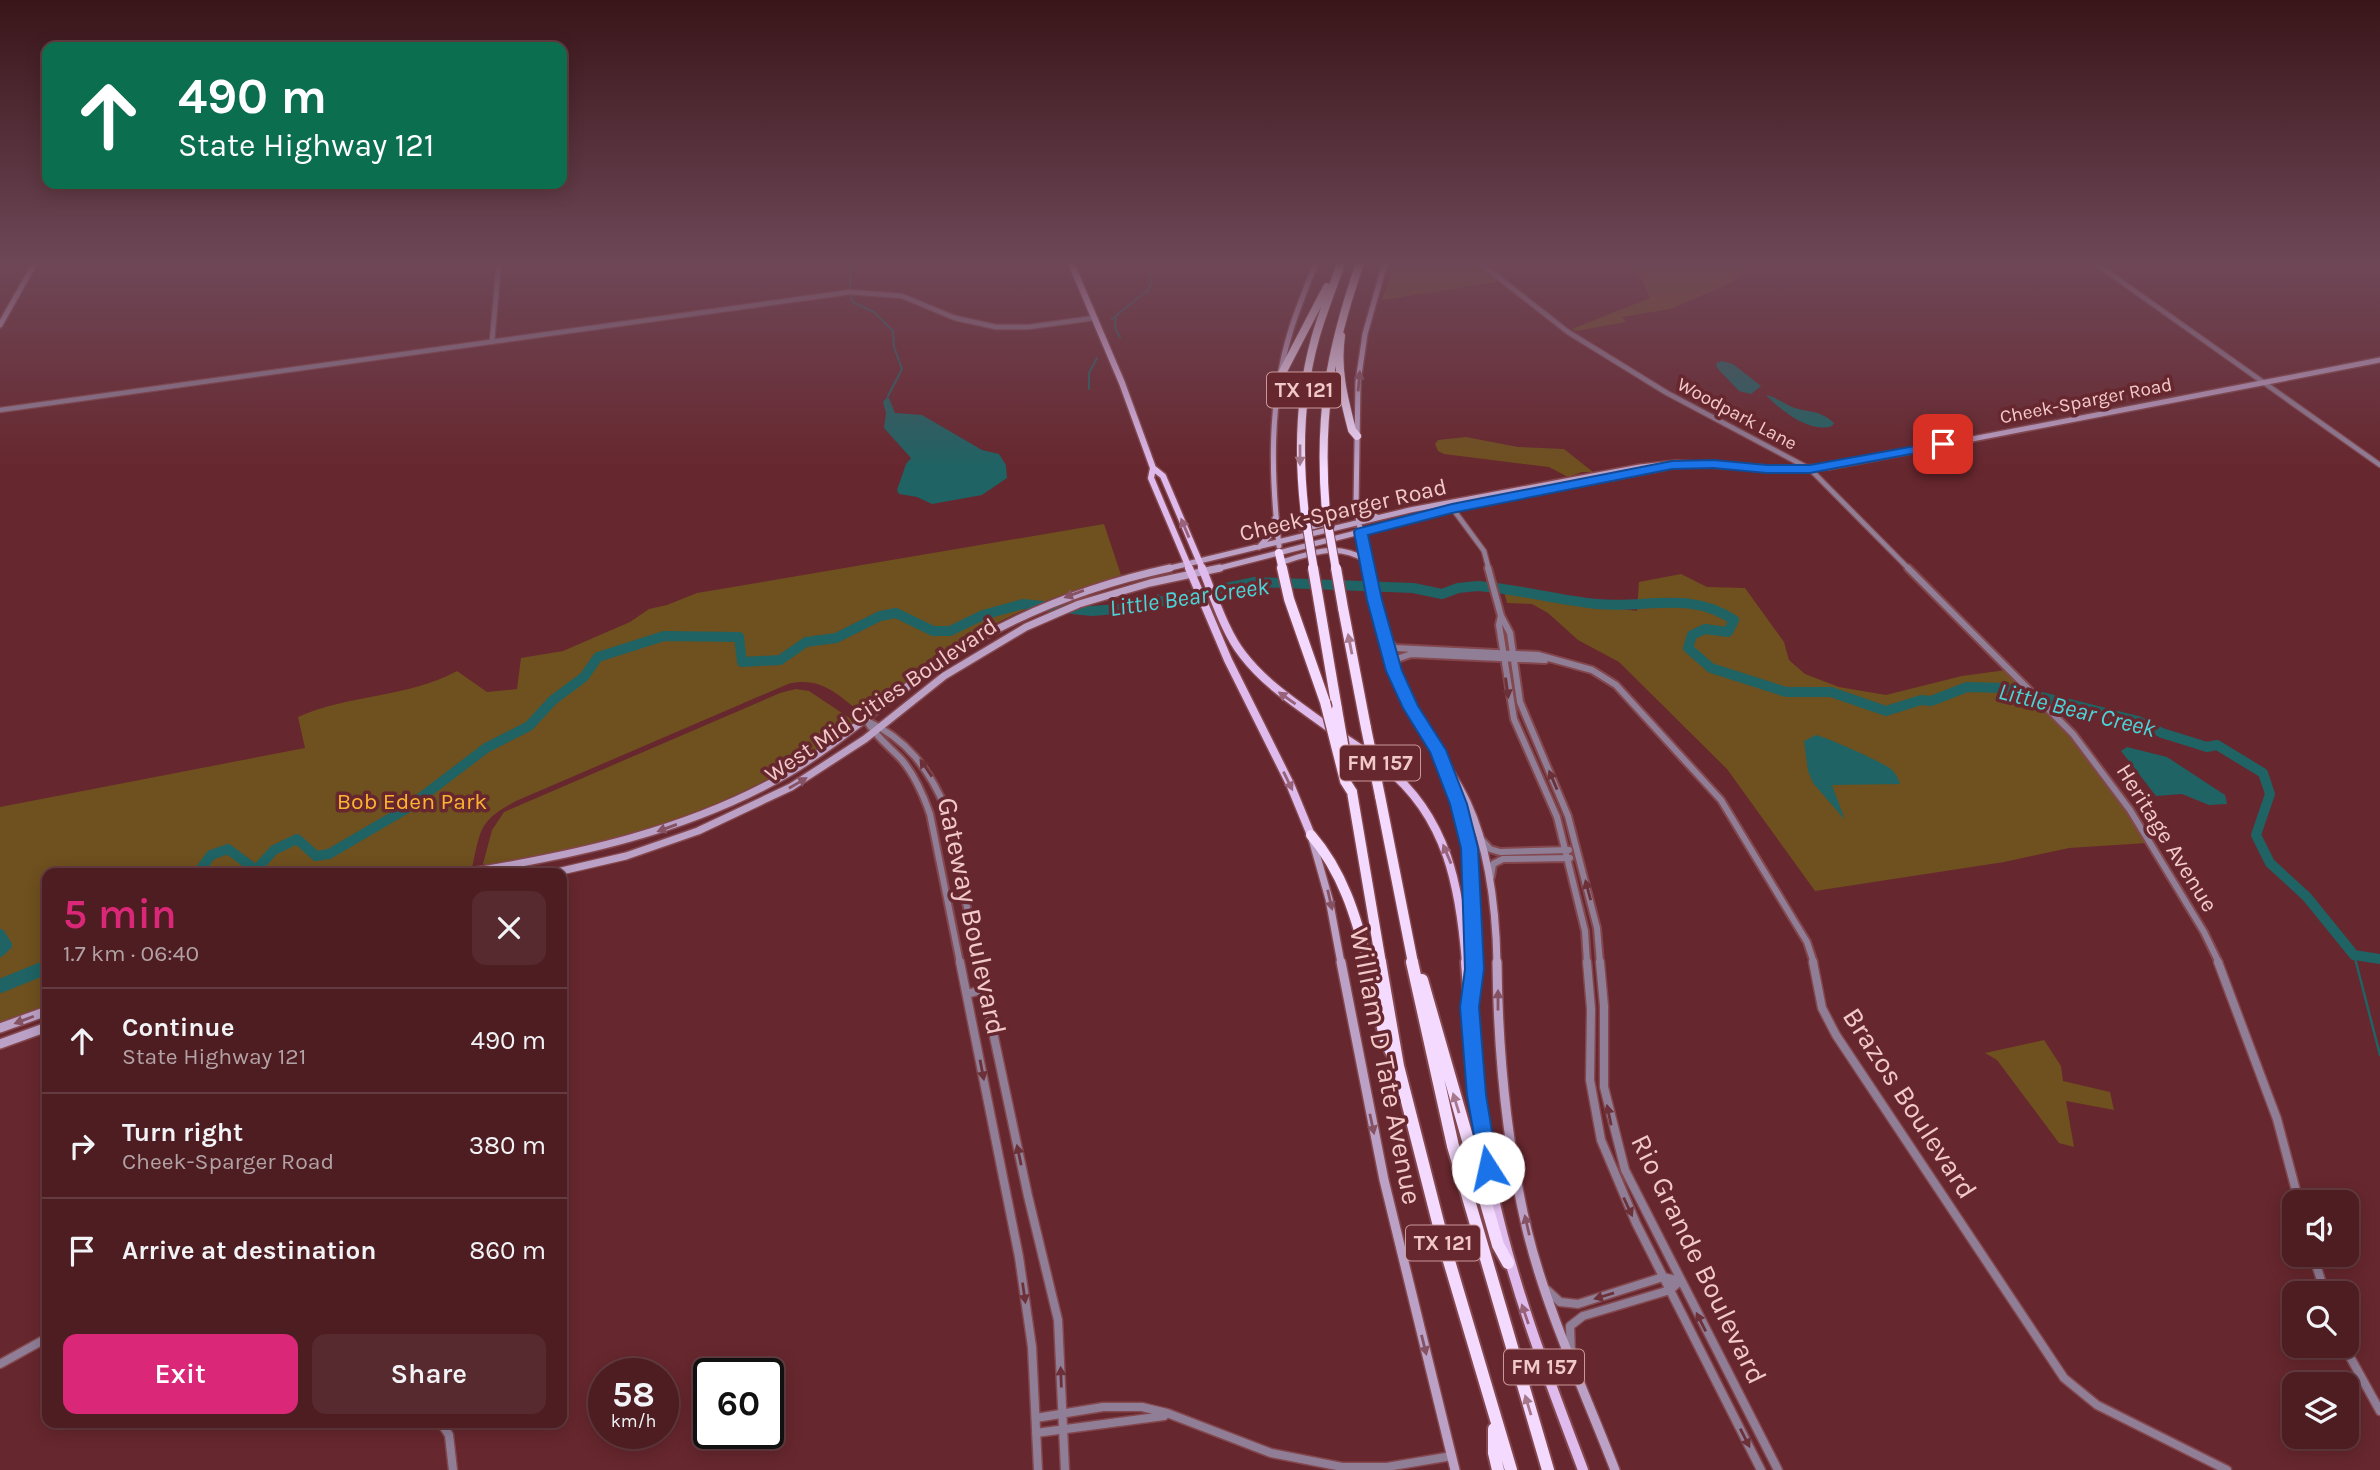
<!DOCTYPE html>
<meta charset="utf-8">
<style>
:root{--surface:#4d1d22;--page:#572a2f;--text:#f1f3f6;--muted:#b3a2a5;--line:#643b40;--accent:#db2777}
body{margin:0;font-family:Karla,sans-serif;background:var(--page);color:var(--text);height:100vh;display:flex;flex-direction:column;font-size:26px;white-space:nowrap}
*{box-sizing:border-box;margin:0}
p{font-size:23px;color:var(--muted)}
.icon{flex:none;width:38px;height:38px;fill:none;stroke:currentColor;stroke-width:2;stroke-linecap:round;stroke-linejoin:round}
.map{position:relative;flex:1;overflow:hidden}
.sheet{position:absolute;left:42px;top:868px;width:525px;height:560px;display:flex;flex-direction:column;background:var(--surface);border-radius:14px;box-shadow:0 4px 18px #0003,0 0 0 2px var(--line)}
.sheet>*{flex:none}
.guide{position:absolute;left:42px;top:42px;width:525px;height:147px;border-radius:14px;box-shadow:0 4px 18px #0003,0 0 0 2px var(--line);background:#0b6e4f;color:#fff;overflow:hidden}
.buttons{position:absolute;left:2282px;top:1190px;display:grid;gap:14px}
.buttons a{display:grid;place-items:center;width:77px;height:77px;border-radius:14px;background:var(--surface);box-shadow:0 4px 18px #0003,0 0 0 2px var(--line);font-size:35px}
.speed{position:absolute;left:588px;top:1358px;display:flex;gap:14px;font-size:35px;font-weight:700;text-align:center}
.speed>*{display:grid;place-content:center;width:91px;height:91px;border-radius:50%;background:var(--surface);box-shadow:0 4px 18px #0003,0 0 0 2px var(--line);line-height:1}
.speed small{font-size:18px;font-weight:400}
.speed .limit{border:4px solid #111;border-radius:10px;background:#fff;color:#111}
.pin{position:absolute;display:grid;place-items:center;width:60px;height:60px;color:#fff;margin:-30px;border-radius:14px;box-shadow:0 4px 10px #0006}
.me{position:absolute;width:77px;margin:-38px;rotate:350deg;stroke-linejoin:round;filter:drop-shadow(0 0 5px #0008)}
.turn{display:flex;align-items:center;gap:24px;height:147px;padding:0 21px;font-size:32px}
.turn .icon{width:91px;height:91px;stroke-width:2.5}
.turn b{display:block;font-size:49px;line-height:60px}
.round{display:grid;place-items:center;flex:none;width:74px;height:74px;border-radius:14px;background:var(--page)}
.headline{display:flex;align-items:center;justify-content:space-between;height:119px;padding:0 21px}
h1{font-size:42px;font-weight:600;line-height:52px;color:var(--accent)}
.cta{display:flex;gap:14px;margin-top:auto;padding:14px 21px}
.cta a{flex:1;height:80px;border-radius:14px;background:var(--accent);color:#fff;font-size:28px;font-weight:600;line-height:80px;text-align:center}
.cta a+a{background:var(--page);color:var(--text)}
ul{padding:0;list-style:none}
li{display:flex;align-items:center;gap:21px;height:105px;padding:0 21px;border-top:2px solid var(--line)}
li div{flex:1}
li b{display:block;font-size:26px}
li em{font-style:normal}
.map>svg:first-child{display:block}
.green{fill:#6f501f}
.water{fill:#1f6364}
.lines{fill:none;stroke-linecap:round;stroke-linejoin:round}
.stream-far1{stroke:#1f6364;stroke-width:2}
.stream{stroke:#1f6364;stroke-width:2.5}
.river-far1{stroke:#1f6364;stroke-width:10}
.river{stroke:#1f6364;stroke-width:14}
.tertiary-far2-casing{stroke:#83474d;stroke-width:7}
.tertiary-far1-casing{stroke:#83474d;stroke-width:10}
.tertiary-casing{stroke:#83474d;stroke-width:11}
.secondary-far2-casing{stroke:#83474d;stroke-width:8}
.secondary-far1-casing{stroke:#83474d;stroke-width:10}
.secondary-casing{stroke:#83474d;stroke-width:12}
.primary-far2-casing{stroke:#83474d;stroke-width:9}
.primary-far1-casing{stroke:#83474d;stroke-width:11}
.primary-casing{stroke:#83474d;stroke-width:14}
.motorway-far2-casing{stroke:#83474d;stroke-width:10}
.motorway-far1-casing{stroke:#83474d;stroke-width:13}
.motorway-casing{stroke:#83474d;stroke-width:16}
.tertiary-far2{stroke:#907e97;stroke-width:4.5}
.tertiary-far1{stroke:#907e97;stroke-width:6}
.tertiary{stroke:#907e97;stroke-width:8}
.secondary-far2{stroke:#bca1c7;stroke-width:5}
.secondary-far1{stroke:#bca1c7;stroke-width:7}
.secondary{stroke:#bca1c7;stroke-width:9}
.primary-far2{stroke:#dfbbed;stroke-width:6}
.primary-far1{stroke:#dfbbed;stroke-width:8}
.primary{stroke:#dfbbed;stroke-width:10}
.motorway-far2{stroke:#f4dafe;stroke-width:8}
.motorway-far1{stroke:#f4dafe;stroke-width:10}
.motorway{stroke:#f4dafe;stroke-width:12}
.motorway-bridge-far1-casing{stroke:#83474d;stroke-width:10;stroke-linecap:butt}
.motorway-bridge-casing{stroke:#83474d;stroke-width:13;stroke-linecap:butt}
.motorway-bridge-far1{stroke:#f4dafe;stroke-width:8}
.motorway-bridge{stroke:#f4dafe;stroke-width:10}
.oneway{fill:#855264}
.oneway2{fill:#a6788c}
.oneway3{fill:#97627a}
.oneway4{fill:#6b3038}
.route{fill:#1a73e8;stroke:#114b97;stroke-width:2}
.labels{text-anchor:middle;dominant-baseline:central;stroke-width:7;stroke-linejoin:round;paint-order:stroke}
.far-street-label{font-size:19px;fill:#f2c9ca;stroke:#67272e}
.shield{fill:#67272e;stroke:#c8989b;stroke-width:2}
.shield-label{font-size:21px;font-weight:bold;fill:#f2c9ca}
.street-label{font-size:23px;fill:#f2c9ca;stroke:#67272e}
.park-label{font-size:23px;fill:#fcb332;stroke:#67272e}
.water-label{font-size:24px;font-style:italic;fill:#49d5d7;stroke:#67272e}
.near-street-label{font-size:28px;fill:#f2c9ca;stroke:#67272e}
</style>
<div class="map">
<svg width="2380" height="1470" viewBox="0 0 2380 1470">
<rect width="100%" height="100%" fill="#67272e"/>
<path class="green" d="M1395 263H1476L1497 282 1382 300Z
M1731 264 1746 272 1734 278 1738 280 1670 309 1622 317 1626 322 1576 331 1572 329 1650 298 1636 269 1715 267Z
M1466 437 1518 447 1564 449 1593 472H1582L1568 477 1549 467 1444 454 1438 451 1435 444 1438 440Z
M1104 524 1121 575C1077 589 1032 604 991 626 946 650 905 683 863 714 837 695 822 676 788 684L516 801C479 821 481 828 472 868L437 873H47V1008L0 1026V807L305 748 298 717C349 694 408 698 457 671L487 692 517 689 521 658 563 651 630 622 649 609 667 605 697 593Z
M1681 574 1707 587 1745 588 1784 642 1789 660 1805 674 1839 687 1886 695 1962 676 2006 670 2070 735 2127 810 2147 843 2069 848 2004 862 1815 891 1727 769 1619 662 1578 640 1548 613 1532 604 1507 603 1504 592 1637 611 1639 582Z
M796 689 809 691 857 723C740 809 629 840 488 866L483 864 492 830 504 812 780 693Z
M2044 1040 2061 1066 2063 1081 2110 1092 2114 1110 2066 1101 2074 1147 2059 1143 1997 1060 1985 1053Z"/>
<path class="water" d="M1722 361 1733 364 1761 386 1751 394 1739 391 1717 368 1716 363Z
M1766 395C1774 396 1783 403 1792 407 1808 413 1819 409 1834 423L1832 426C1810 434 1780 410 1766 395Z
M888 396 895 413 922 415 982 450 999 454 1006 465 1007 478 982 495 932 504 917 497 899 494 897 490 906 464 911 458 884 428 886 413 883 402Z
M1816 735C1826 737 1885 763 1892 770 1896 774 1898 778 1900 784L1832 785 1845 820 1813 783 1808 771 1804 741Z
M2127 747 2167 757 2225 795 2227 804 2209 805 2182 794 2156 796 2121 751Z"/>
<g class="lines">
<path class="stream-far1" d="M850 288 851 263
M851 294 852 302 874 312 893 331 894 347 902 369 888 396
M1116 317 1115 328 1120 337
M1112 319 1149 289 1152 279 1146 263
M1089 389V373L1097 358
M1158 595 1160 602
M2354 955 2356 963"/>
<path class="stream" d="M2356 962 2380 1055"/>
<path class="river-far1" d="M198 873 211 855 228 849 256 870 274 850 297 839 316 856 329 854 406 809 486 748 529 726 553 700 584 677 598 657 664 636 739 637 742 662 780 660 806 642 836 638 880 616 896 613 933 631H950L983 615 1023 604 1092 611 1129 608 1255 582 1413 588 1442 594 1458 588 1478 586C1518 589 1557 600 1597 604 1647 609 1688 590 1734 620L1728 632 1705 629 1692 635 1688 648 1711 668 1786 692H1831L1886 711 1921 700 1931 701 1967 687 2005 688 2138 721 2162 733 2207 747 2217 745 2263 773 2270 794 2256 835 2270 863 2307 897 2354 955 2380 959
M0 934 7 945 0 952"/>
<path class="river" d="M0 986 47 967"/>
<defs>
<path id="tertiary-far2" d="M1480 263 1568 332 1667 393 1810 469 1910 570
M2095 263 2380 465
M492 341 499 263
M0 410 850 292 902 296 955 318 996 327H1029L1094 318
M1450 505 1484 551 1489 570"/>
<path id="tertiary-far1" d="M1488 568 1501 616 1499 625 1514 719 1557 817 1585 931 1587 963
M1908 568 2073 734 2130 810 2204 932 2219 963
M1501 616 1510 633 1520 702 1568 816 1597 928 1600 963
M1385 639 1395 648 1538 655 1592 670 1616 685 1721 800 1807 942 1814 963
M1394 667V660L1411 654 1545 660
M867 721C907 739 929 769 946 809L979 963
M867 721C876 737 889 746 901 759 915 775 923 794 930 814L960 963
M1482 840 1490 849 1500 852 1569 850
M1491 877 1493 864 1503 859 1570 858"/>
<path id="tertiary" d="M960 962 1019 1257 1032 1347 1038 1470
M978 962 1028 1196 1058 1320 1065 1470
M1587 962 1591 1009 1590 1080 1601 1140 1636 1223 1761 1470
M1600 962 1604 1006V1087L1625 1170 1778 1470
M1813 962 1822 1008 1836 1035 2064 1378 2097 1405 2227 1470
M2218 962 2277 1119 2299 1202
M967 994 985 989
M2313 1255 2325 1293
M1547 1290 1560 1302 1578 1304 1663 1277 1680 1281
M2344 1346 2380 1411
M1571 1354 1570 1326 1583 1316 1670 1290 1680 1281
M0 1364 47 1338
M1036 1418 1103 1407H1142L1167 1413 1271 1453 1342 1467H1387L1452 1456
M441 1423 449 1435 453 1470
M1036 1433 1164 1416"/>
<path id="secondary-far2" d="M0 325 35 263
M1356 503 1362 511 1377 517
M1275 518C1296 539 1335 522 1356 507
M1279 546C1271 475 1269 403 1290 333 1297 309 1307 286 1316 263
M1259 547 1270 535 1274 521
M1281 565 1285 561C1315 552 1338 543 1366 560
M1162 570 1410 510 1640 467 1676 463 1784 469 1828 467 2380 360
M1212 570 1445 510 1666 467
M1368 570 1356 507 1358 382 1365 334 1385 263"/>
<path id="secondary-far1" d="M1368 568C1377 616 1388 667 1412 710 1429 741 1452 770 1467 802 1490 851 1496 910 1497 963
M1312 839 1329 899 1341 963
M464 873C575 855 688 831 787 774 841 742 885 701 937 665 1008 617 1087 586 1170 568
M553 873 626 856 698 831 791 787 865 739 944 676 1026 627 1079 604 1150 583 1220 568"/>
<path id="secondary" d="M1341 962 1384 1180 1455 1470
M1497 962C1498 1053 1506 1141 1527 1230 1547 1312 1585 1392 1615 1470
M0 1028 47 1011
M0 1044 47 1027"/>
<path id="primary-far2" d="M1071 263 1122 383 1153 468 1163 476 1203 570
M1153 468 1151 478 1190 570"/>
<path id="primary-far1" d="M1189 568 1228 660 1290 784 1311 835
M1202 568C1213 594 1225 633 1243 655 1266 685 1298 705 1328 727 1347 740 1367 752 1385 767 1448 817 1460 889 1466 963
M1438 750C1466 825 1480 882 1474 963"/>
<path id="primary" d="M1466 962C1472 1039 1477 1119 1493 1195 1514 1290 1549 1380 1583 1470
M1472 990 1475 962"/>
<path id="motorway-far2" d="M1341 336C1336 369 1344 399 1352 430L1357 436
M1279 379 1327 287
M1326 513C1318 418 1329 353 1360 263
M1305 515C1298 456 1299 397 1315 339 1322 313 1333 288 1341 263
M1279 553 1283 570"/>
<path id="motorway-far1" d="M1282 568 1289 599 1325 702
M1343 608 1366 728
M1320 609 1337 709
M1352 792 1381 963
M1380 796 1413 963
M1311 835C1343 872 1356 917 1368 963"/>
<path id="motorway" d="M1368 962 1386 1041 1392 1053
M1380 962 1398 1066 1441 1234 1511 1470
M1412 962 1453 1146 1548 1470
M1422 980 1498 1245 1508 1263
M1494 1429V1453L1498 1470"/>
</defs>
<use href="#tertiary-far2" class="tertiary-far2-casing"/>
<use href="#tertiary-far1" class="tertiary-far1-casing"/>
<use href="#tertiary" class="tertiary-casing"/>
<use href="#secondary-far2" class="secondary-far2-casing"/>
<use href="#secondary-far1" class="secondary-far1-casing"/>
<use href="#secondary" class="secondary-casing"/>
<use href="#primary-far2" class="primary-far2-casing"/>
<use href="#primary-far1" class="primary-far1-casing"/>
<use href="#primary" class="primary-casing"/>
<use href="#motorway-far2" class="motorway-far2-casing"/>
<use href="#motorway-far1" class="motorway-far1-casing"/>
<use href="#motorway" class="motorway-casing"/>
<use href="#tertiary-far2" class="tertiary-far2"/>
<use href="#tertiary-far1" class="tertiary-far1"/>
<use href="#tertiary" class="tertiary"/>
<use href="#secondary-far2" class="secondary-far2"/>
<use href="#secondary-far1" class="secondary-far1"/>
<use href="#secondary" class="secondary"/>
<use href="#primary-far2" class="primary-far2"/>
<use href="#primary-far1" class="primary-far1"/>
<use href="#primary" class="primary"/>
<use href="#motorway-far2" class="motorway-far2"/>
<use href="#motorway-far1" class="motorway-far1"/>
<use href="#motorway" class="motorway"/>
<defs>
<path id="motorway-bridge-far1" d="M1326 513 1336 570
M1305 515 1314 570"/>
<path id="motorway-bridge" d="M1313 568 1320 609
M1336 568 1343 608
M1325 702 1345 781 1352 792
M1337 709 1347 767
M1366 728 1380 796"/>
</defs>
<use href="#motorway-bridge-far1" class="motorway-bridge-far1-casing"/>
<use href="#motorway-bridge" class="motorway-bridge-casing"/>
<use href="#motorway-bridge-far1" class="motorway-bridge-far1"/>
<use href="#motorway-bridge" class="motorway-bridge"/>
</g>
<defs><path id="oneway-solid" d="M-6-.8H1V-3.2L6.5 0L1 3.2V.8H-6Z" transform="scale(1.75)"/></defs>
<g class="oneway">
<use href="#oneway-solid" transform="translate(1359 381) rotate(-85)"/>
<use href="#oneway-solid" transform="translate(1074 594) rotate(160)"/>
<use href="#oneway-solid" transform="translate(798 783) rotate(-30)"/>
<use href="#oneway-solid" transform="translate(667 828) rotate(160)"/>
<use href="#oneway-solid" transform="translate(1330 900) rotate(77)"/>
<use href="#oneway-solid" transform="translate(1498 1000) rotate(-90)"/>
<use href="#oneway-solid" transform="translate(24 1020) rotate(159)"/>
<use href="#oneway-solid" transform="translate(1372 1124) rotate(78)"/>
<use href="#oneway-solid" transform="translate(1527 1225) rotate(-103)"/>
<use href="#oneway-solid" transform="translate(1424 1345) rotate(76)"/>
</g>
<g class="oneway2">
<use href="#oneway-solid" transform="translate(1300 455) rotate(90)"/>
<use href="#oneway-solid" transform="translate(1350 644) rotate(-101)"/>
<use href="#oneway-solid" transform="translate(1456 1103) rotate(-107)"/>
<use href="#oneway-solid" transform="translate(1528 1405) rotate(-107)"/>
</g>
<g class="oneway3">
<use href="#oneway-solid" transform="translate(1185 528) rotate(-113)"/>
<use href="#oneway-solid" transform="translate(1287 698) rotate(-145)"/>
<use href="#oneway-solid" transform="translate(1288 781) rotate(64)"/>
<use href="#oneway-solid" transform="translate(1447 854) rotate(-113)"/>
<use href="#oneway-solid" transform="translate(1525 1314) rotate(-109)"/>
</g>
<g class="oneway4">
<use href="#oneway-solid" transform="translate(1507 688) rotate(82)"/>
<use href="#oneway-solid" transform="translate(926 768) rotate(-125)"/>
<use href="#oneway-solid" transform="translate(1553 780) rotate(-113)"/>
<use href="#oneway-solid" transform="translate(1588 890) rotate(-105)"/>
<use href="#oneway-solid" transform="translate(982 1070) rotate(79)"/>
<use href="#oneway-solid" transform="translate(1609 1115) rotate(-102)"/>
<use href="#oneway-solid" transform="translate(1019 1155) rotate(-102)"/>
<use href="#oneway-solid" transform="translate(1628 1207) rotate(65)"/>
<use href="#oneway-solid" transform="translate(1024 1293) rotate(82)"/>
<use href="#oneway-solid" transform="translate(1604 1296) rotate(163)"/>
<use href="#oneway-solid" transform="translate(1701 1322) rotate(-117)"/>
<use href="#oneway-solid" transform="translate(1061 1377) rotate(-92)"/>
<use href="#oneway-solid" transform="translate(1745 1438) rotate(63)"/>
</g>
<linearGradient id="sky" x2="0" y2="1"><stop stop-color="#391519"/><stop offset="0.56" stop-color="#6e4757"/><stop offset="1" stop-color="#6e4757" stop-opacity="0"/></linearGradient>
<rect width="2380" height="469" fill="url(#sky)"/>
<path class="route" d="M1943 441 1950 444 1948 447 1810 473H1767L1713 468 1672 469 1452 513 1368 535 1382 600 1402 671 1418 706 1446 750 1467 804 1478 848 1484 969 1479 1007 1486 1095 1498 1168 1495 1175 1488 1178 1481 1175 1467 1095 1460 1007 1465 969 1461 848 1450 804 1430 752 1403 708 1386 671 1367 600 1354 532 1356 529 1452 504 1672 461 1713 460 1767 465H1810Z"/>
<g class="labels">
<g class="far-street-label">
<text transform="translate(2086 401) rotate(-11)">Cheek-Sparger Road</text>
<text transform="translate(1737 414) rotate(28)">Woodpark Lane</text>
</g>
<g class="shield">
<rect x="1267" y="372.5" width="74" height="35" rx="5"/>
<rect x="1340" y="745.5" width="80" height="35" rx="5"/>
<rect x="1406" y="1225.5" width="74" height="35" rx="5"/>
<rect x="1504" y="1349.5" width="80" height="35" rx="5"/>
</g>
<g class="shield-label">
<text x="1304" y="390">TX 121</text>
<text x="1380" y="763">FM 157</text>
<text x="1443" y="1243">TX 121</text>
<text x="1544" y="1367">FM 157</text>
</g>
<g class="street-label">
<text transform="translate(1343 510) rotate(-13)">Cheek-Sparger Road</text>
<text transform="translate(881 700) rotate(-34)">West Mid Cities Boulevard</text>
<text transform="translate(2167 838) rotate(58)">Heritage Avenue</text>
</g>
<g class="park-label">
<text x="412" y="801">Bob Eden Park</text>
</g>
<g class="water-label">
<text transform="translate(1189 597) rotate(-8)">Little Bear Creek</text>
<text transform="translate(2077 710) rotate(14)">Little Bear Creek</text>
</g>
<g class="near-street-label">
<text transform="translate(972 916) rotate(78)">Gateway Boulevard</text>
<text transform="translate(1386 1066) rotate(79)">William D Tate Avenue</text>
<text transform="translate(1910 1103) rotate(57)">Brazos Boulevard</text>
<text transform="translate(1699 1259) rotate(64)">Rio Grande Boulevard</text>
</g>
</g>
</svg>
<div class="buttons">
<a><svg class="icon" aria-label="sound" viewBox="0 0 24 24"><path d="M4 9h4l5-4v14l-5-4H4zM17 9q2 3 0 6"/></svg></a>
<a><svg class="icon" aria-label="search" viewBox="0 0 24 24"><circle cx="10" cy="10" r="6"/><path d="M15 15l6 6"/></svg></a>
<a><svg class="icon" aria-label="layers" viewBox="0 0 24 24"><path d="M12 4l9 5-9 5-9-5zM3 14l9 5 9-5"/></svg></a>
</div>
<div class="speed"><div>58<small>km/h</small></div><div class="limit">60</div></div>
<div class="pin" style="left:1943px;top:444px;background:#d93025"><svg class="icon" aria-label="arrive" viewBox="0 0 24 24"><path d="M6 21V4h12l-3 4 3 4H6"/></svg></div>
<svg class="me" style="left:1488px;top:1168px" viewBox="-20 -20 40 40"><circle r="19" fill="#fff"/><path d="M0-13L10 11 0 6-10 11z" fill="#1a73e8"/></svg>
<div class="guide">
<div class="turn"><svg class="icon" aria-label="ahead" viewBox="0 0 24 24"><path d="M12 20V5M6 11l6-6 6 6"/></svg><div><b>490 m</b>State Highway 121</div></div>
</div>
<section class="sheet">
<div class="headline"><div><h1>5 min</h1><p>1.7 km · 06:40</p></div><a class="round"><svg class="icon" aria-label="close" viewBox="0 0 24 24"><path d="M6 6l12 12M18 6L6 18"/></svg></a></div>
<ul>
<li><svg class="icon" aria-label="ahead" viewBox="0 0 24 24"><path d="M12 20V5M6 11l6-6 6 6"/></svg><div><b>Continue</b><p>State Highway 121</p></div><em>490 m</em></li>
<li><svg class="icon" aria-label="right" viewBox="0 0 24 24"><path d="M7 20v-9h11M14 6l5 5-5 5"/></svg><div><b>Turn right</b><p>Cheek-Sparger Road</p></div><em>380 m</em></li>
<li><svg class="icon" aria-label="arrive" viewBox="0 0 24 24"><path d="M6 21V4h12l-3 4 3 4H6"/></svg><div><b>Arrive at destination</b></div><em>860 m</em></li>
</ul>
<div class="cta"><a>Exit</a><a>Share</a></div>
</section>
</div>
